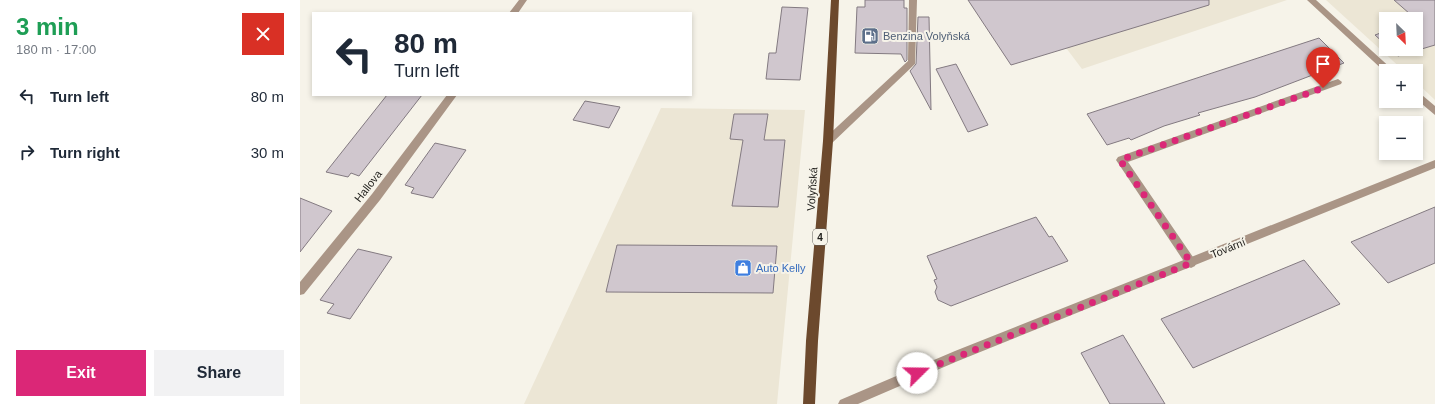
<!DOCTYPE html>
<meta charset="utf-8">
<style>
:root{--surface:#fff;--page:#f2f2f3;--text:#1f2937;--muted:#747a83;--accent:#db2777}
body{margin:0;font-family:Helvetica,sans-serif;background:var(--page);color:var(--text);height:100vh;display:flex;flex-direction:column;font-size:15px;white-space:nowrap}
*{box-sizing:border-box;margin:0}
p{font-size:13px;color:var(--muted)}
.icon{flex:none;width:22px;height:22px;fill:none;stroke:currentColor;stroke-width:2;stroke-linecap:round;stroke-linejoin:round}
.map{position:relative;flex:1;overflow:hidden}
.sheet{display:flex;flex-direction:column;background:var(--surface);width:300px}
.sheet>*{flex:none}
.banner{position:absolute;left:12px;top:12px;width:380px;height:84px;border-radius:0px;box-shadow:0 2px 6px #0003;background:#fff;color:var(--text);overflow:hidden}
.needle{width:26px;rotate:156deg}
.tools{position:absolute;left:1079px;top:12px;display:grid;gap:8px}
.tools a{display:grid;place-items:center;width:44px;height:44px;border-radius:0px;background:var(--surface);box-shadow:0 2px 6px #0003;font-size:20px}
.pin{position:absolute;display:grid;place-items:center;width:34px;height:34px;color:#fff;margin:-41px -17px;border-radius:50% 50% 50% 0;rotate:-45deg;box-shadow:0 0 4px #0007}
.pin .icon{rotate:45deg}
.me{position:absolute;width:44px;margin:-22px;rotate:68deg;stroke-linejoin:round;filter:drop-shadow(0 0 3px #0008)}
.turn{display:flex;align-items:center;gap:14px;height:84px;padding:0 16px;font-size:18px}
.turn .icon{width:52px;height:52px;stroke-width:2.5}
.turn b{display:block;font-size:28px;line-height:34px}
.round{display:grid;place-items:center;flex:none;width:42px;height:42px;border-radius:0px;background:var(--page)}
.head{display:flex;align-items:center;justify-content:space-between;height:68px;padding:0 16px}
h1{font-size:24px;font-weight:600;line-height:30px;color:#1e9e55}
.primary-button{display:flex;gap:8px;margin-top:auto;padding:8px 16px}
.primary-button a{flex:1;height:46px;border-radius:0px;background:var(--accent);color:#fff;font-size:16px;font-weight:600;line-height:46px;text-align:center}
.primary-button a+a{background:var(--page);color:var(--text)}
ul{padding:0;list-style:none}
li{display:flex;align-items:center;gap:12px;height:56px;padding:0 16px}
li div{flex:1}
li b{display:block;font-size:15px}
li em{font-style:normal}
main{display:flex;flex:1;min-height:0}
.map>svg:first-child{display:block}
.built{fill:#ece6d5;fill-rule:evenodd}
.building{fill:#d0c7ce;stroke:#837a81}
.lines{fill:none;stroke-linecap:round;stroke-linejoin:round}
.service{fill:#aa9586;fill-rule:evenodd}
.minor{fill:#aa9586;fill-rule:evenodd}
.primary{fill:#6c492d;fill-rule:evenodd}
.route{stroke:#db2777;stroke-width:7;stroke-dasharray:0 12.6}
.labels{text-anchor:middle;dominant-baseline:central;stroke-width:4;stroke-linejoin:round;paint-order:stroke}
.shield{fill:#f6f3e9;stroke:#5f5d58;stroke-width:1}
.shield-label{font-size:10px;font-weight:bold;fill:#1e1d1a}
.service-label{font-size:11px;fill:#4e5e75;stroke:#f6f3e9;text-anchor:start}
.street-label{font-size:11px;fill:#1e1d1a;stroke:#f6f3e9}
.shop-label{font-size:11px;fill:#366cbe;stroke:#f6f3e9;text-anchor:start}
</style>
<main>
<section class="sheet">
<div class="head"><div><h1>3 min</h1><p>180 m · 17:00</p></div><a class="round" style="background:#d93025;color:#fff"><svg class="icon" aria-label="close" viewBox="0 0 24 24"><path d="M6 6l12 12M18 6L6 18"/></svg></a></div>
<ul>
<li><svg class="icon" aria-label="left" viewBox="0 0 24 24"><path d="M17 20v-9H6M10 6l-5 5 5 5"/></svg><div><b>Turn left</b></div><em>80 m</em></li>
<li><svg class="icon" aria-label="right" viewBox="0 0 24 24"><path d="M7 20v-9h11M14 6l5 5-5 5"/></svg><div><b>Turn right</b></div><em>30 m</em></li>
</ul>
<div class="primary-button"><a>Exit</a><a>Share</a></div>
</section>
<div class="map">
<svg width="1135" height="404" viewBox="0 0 1135 404">
<rect width="100%" height="100%" fill="#f6f3e9"/>
<path class="built" d="M730 0H987L782 69Z
M1026 0H1135V100L1116 82V71H1104ZM1086 19H1116V49H1086Z
M361 108 505 110 477 404H224Z"/>
<path class="building" d="M565 0H604V8H607V60L605 62 601 54 555 53 557 7H565Z
M668 0H909V5L711 65Z
M1094 0H1135V45L1098 56 1090 49H1116V22L1118 21Z
M482 7 508 8 500 80 466 79 469 53H476Z
M618 17H629L631 110 610 71 616 64Z
M1086 31V45L1075 35Z
M1019 38 1044 63 955 97 898 113 900 115 864 126 831 140 829 138 807 145 787 114Z
M656 64 688 125 668 132 636 69Z
M87 95H122L59 176 51 173 48 177 26 172Z
M285 101 320 107 309 128 273 120Z
M434 114H468L464 140H485L478 207 432 206 443 140 430 139Z
M135 143 166 150 133 198 111 193 114 188 105 185Z
M0 198 32 211 0 252Z
M1135 207V263L1088 283 1051 242Z
M736 217 749 237 752 236 768 261 651 306 638 300 635 292 637 287 634 280 637 279 627 256Z
M317 245 477 246 473 293 306 292Z
M58 249 92 257 50 319 27 313 34 304 20 300Z
M1004 260 1040 304 893 368 861 319Z
M823 335 865 404H810L781 353Z"/>
<g class="lines">
<path class="service" d="M609 0H617L615 64 531 144H525L523 141 525 138 608 61Z
M1038 79 1042 82 1041 84 828 162 895 260 896 263 895 266 891 268 887 266 818 163 816 160 818 157Z"/>
<path class="minor" d="M219 0H227L218 13H209Z
M1007 0H1016L1094 71H1086V73Z
M1116 90 1135 106V115L1116 99Z
M147 95H157L80 200 4 294 0 295V282L72 194Z
M1135 160V168L658 361 558 404H538L540 400 655 351Z"/>
<path class="primary" d="M531 0H539L533 141 518 341 515 404H503L506 341 523 141Z"/>
</g>
<g class="lines">
<path class="route" d="M617 373 891 263 820 160 1023 88"/>
</g>
<defs>
<symbol id="fuel-square" viewBox="-11 -11 22 22"><rect x="-9" y="-9" width="18" height="18" rx="4" fill="#5c6f8a" stroke="#f6f3e9"/><path d="M-5.5-6h7V0h2V4h1.3V-2.5L3-4.5l.8-.8L6-3V5H2.5V1h-1V6h-7ZM-4.2-4.7v3.2H.2V-4.7Z" fill="#fff"/></symbol>
<symbol id="shop-square" viewBox="-11 -11 22 22"><rect x="-9" y="-9" width="18" height="18" rx="4" fill="#3f7fe0" stroke="#f6f3e9"/><path d="M-5-2.5h2.3a2.7 3.5 0 0 1 5.4 0H5L5.5 6h-11ZM-1.5-2.5h3a1.5 2.3 0 0 0-3 0Z" fill="#fff"/></symbol>
</defs>
<g fill-rule="evenodd">
<use href="#fuel-square" x="560" y="26" width="20" height="20"/>
<use href="#shop-square" x="433" y="258" width="20" height="20"/>
</g>
<g class="labels">
<rect class="shield" x="513" y="229" width="14" height="16" rx="3"/>
<g class="shield-label">
<text x="520" y="237">4</text>
</g>
<g class="service-label">
<text x="583" y="36">Benzina Volyňská</text>
</g>
<g class="street-label">
<text transform="translate(68 186) rotate(-52)">Hallova</text>
<text transform="translate(512 189) rotate(-86)">Volyňská</text>
<text transform="translate(928 248) rotate(-22)">Tovární</text>
</g>
<g class="shop-label">
<text x="456" y="268">Auto Kelly</text>
</g>
</g>
</svg>
<div class="tools">
<a><svg class="needle" viewBox="-14 -14 28 28"><path d="M0-13l5 13h-10z" fill="#e53935"/><path d="M0 13l5-13h-10z" fill="#747a83"/></svg></a>
<a>+</a>
<a>−</a>
</div>
<div class="pin" style="left:1023px;top:88px;background:#d93025"><svg class="icon" aria-label="arrive" viewBox="0 0 24 24"><path d="M6 21V4h12l-3 4 3 4H6"/></svg></div>
<svg class="me" style="left:617px;top:373px" viewBox="-20 -20 40 40"><circle r="19" fill="#fff"/><path d="M0-13L10 11 0 6-10 11z" fill="#db2777"/></svg>
<div class="banner">
<div class="turn"><svg class="icon" aria-label="left" viewBox="0 0 24 24"><path d="M17 20v-9H6M10 6l-5 5 5 5"/></svg><div><b>80 m</b>Turn left</div></div>
</div>
</div>
</main>
